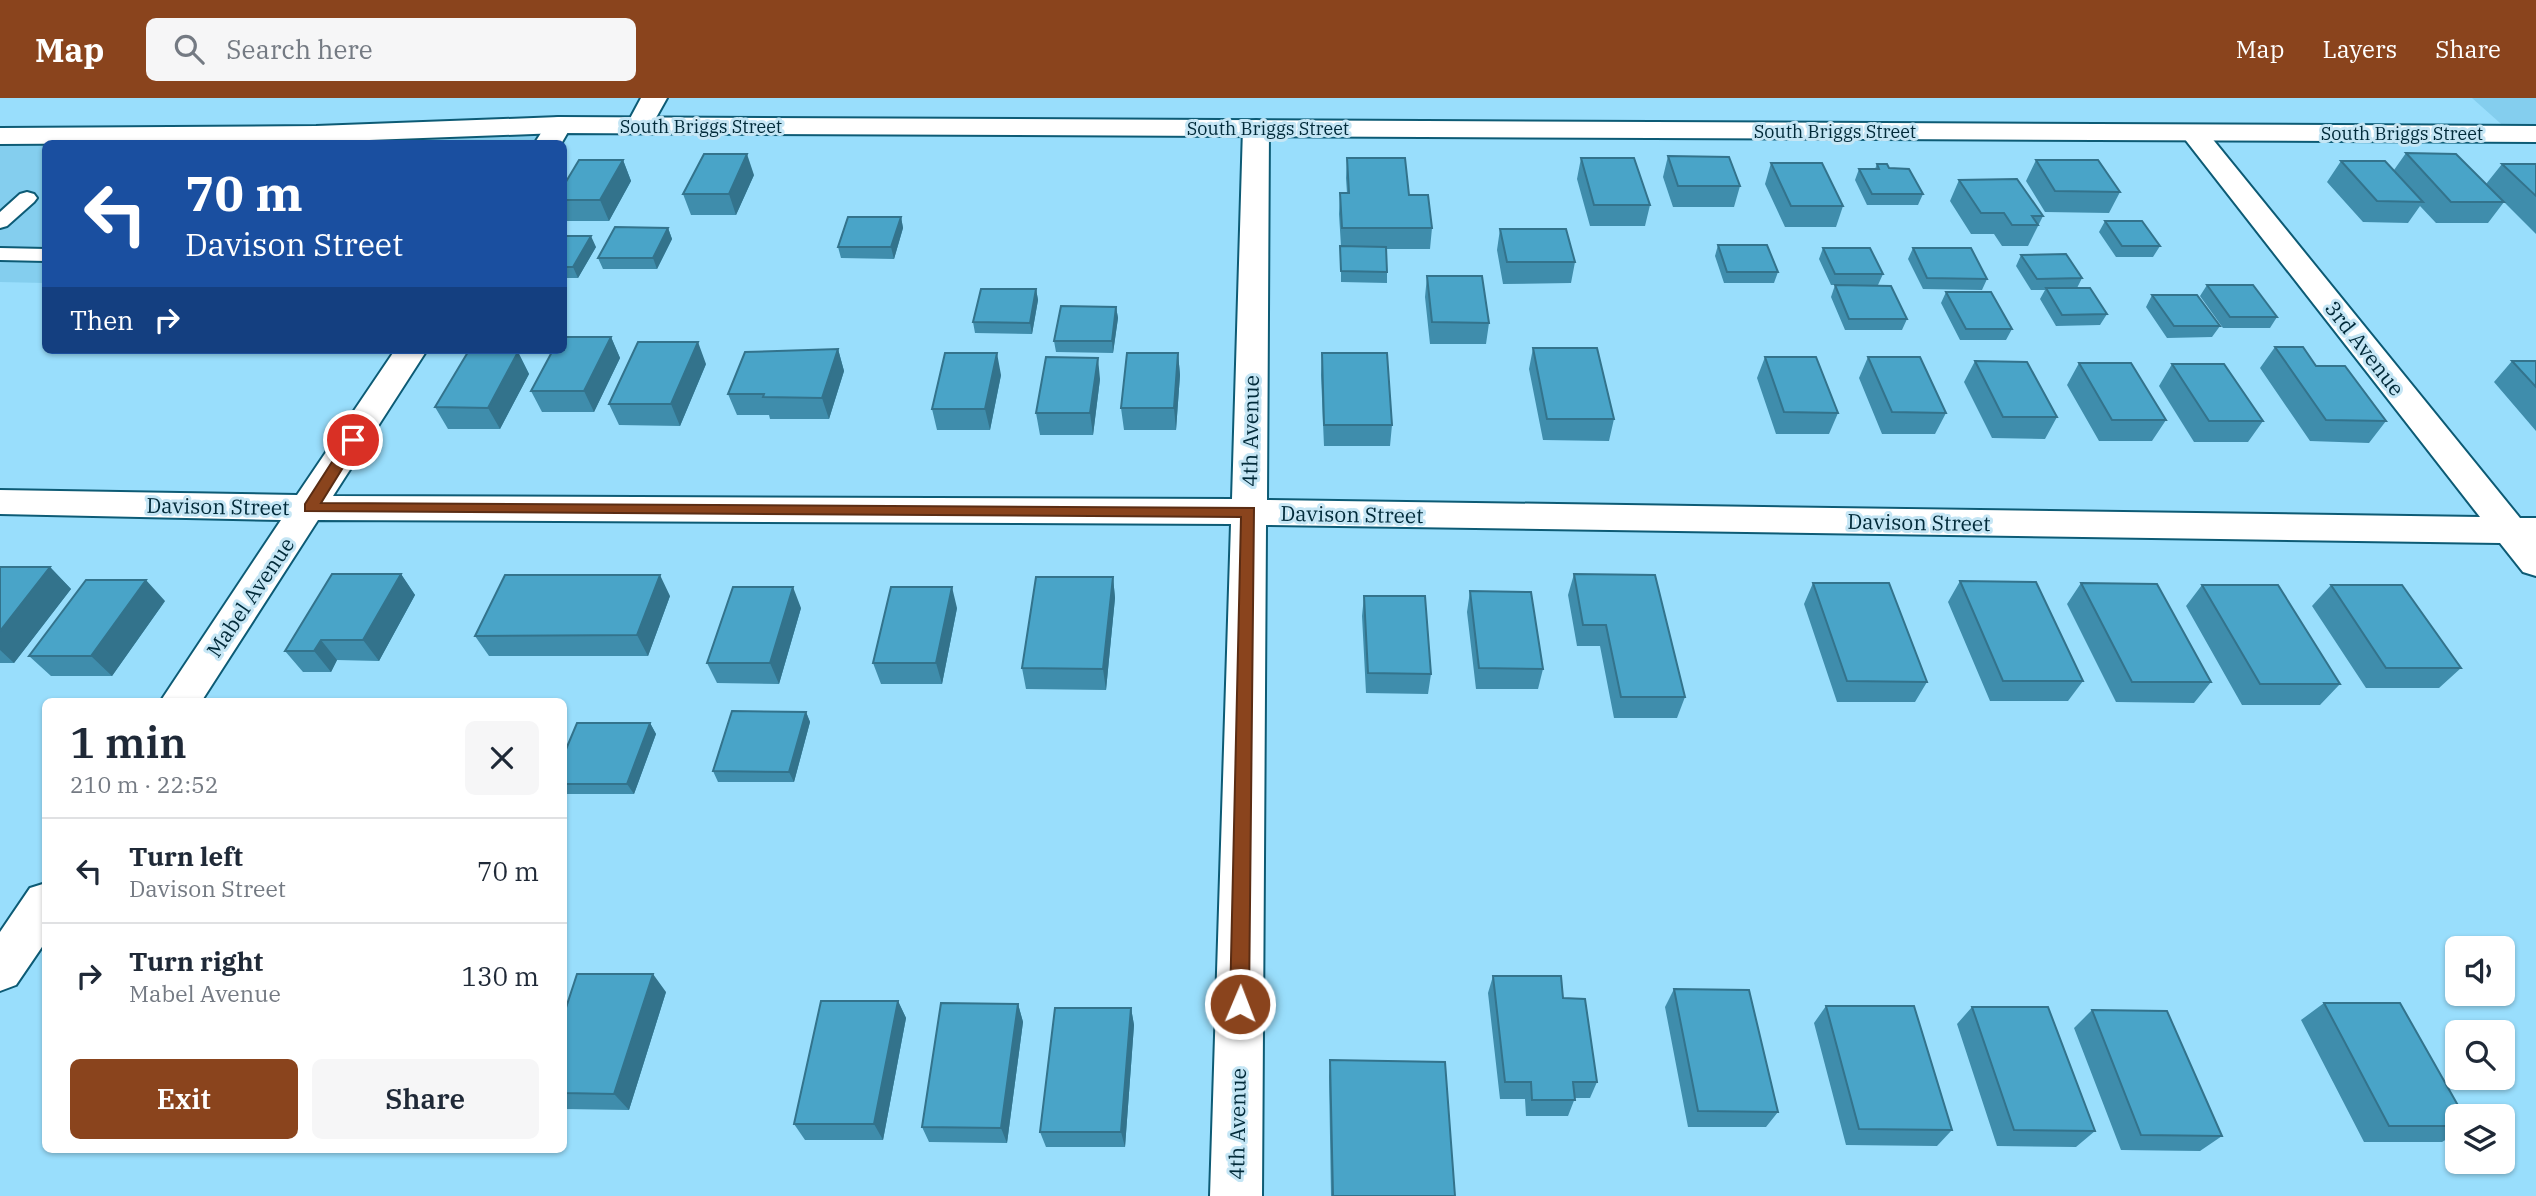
<!DOCTYPE html>
<meta charset="utf-8">
<style>
:root{--surface:#fff;--page:#f6f6f7;--text:#1f2937;--muted:#747a83;--line:#e0e1e3;--accent:#8a441d}
body{margin:0;font-family:"IBM Plex Serif",serif;background:var(--page);color:var(--text);height:100vh;display:flex;flex-direction:column;font-size:26px;white-space:nowrap}
*{box-sizing:border-box;margin:0}
p{font-size:23px;color:var(--muted)}
.icon{flex:none;width:38px;height:38px;fill:none;stroke:currentColor;stroke-width:2;stroke-linecap:round;stroke-linejoin:round}
.map{position:relative;flex:1;overflow:hidden}
.panel{position:absolute;left:42px;top:600px;width:525px;height:455px;display:flex;flex-direction:column;background:var(--surface);border-radius:10px;box-shadow:0 2px 5px #0004}
.panel>*{flex:none}
.hud{position:absolute;left:42px;top:42px;width:525px;height:214px;border-radius:10px;box-shadow:0 2px 5px #0004;background:#1a4fa0;color:#fff;overflow:hidden}
.tools{position:absolute;left:2445px;top:838px;display:grid;gap:14px}
.tools a{display:grid;place-items:center;width:70px;height:70px;border-radius:10px;background:var(--surface);box-shadow:0 2px 5px #0004;font-size:35px}
.pin{position:absolute;display:grid;place-items:center;width:60px;height:60px;color:#fff;margin:-30px;border:4px solid #fff;border-radius:50%;box-shadow:0 2px 7px #0007}
.me{position:absolute;width:77px;margin:-38px;rotate:1deg;stroke-linejoin:round;filter:drop-shadow(0 0 5px #0008)}
.turn{display:flex;align-items:center;gap:24px;height:147px;padding:0 28px;font-size:32px}
.turn .icon{width:91px;height:91px;stroke-width:2.5}
.turn b{display:block;font-size:49px;line-height:60px}
.then{display:flex;align-items:center;height:66px;padding:0 28px;background:#0003;gap:14px;font-size:26px}
.round{display:grid;place-items:center;flex:none;width:74px;height:74px;border-radius:10px;background:var(--page)}
.head{display:flex;align-items:center;justify-content:space-between;height:119px;padding:0 28px}
h1{font-size:42px;font-weight:600;line-height:52px}
.cta{display:flex;gap:14px;margin-top:auto;padding:14px 28px}
.cta a{flex:1;height:80px;border-radius:10px;background:var(--accent);color:#fff;font-size:28px;font-weight:600;line-height:80px;text-align:center}
.cta a+a{background:var(--page);color:var(--text)}
ul{padding:0;list-style:none}
li{display:flex;align-items:center;gap:21px;height:105px;padding:0 28px;border-top:2px solid var(--line)}
li div{flex:1}
li b{display:block;font-size:26px}
li em{font-style:normal}
header{display:flex;align-items:center;gap:42px;box-sizing:border-box;height:98px;padding:0 35px;background:var(--accent);color:#fff}
header strong{font-size:33px}
nav{display:flex;gap:38px;margin-inline-start:auto;font-size:24px}
.search{width:490px;height:63px;background:var(--page);display:flex;align-items:center;gap:18px;box-sizing:border-box;padding:0 24px;border-radius:10px;color:var(--muted);font-size:26px}
.map>svg:first-child{display:block}
.built{fill:#84ceee}
.lines{fill:none;stroke-linecap:round;stroke-linejoin:round}
.service-casing{stroke:#0d5b75;stroke-width:4}
.minor-casing{stroke:#0d5b75;stroke-width:4}
.tertiary-casing{stroke:#0d5b75;stroke-width:4}
.service{fill:#fff;fill-rule:evenodd}
.minor{fill:#fff;fill-rule:evenodd}
.tertiary{fill:#fff;fill-rule:evenodd}
.wall{fill:#3f8dac}
.shaded-wall{fill:#33738c}
.building{fill:#49a4c8;stroke:#33738c;stroke-width:2}
.route{fill:#8a441d;stroke:#5a2c13;stroke-width:2}
.labels{text-anchor:middle;dominant-baseline:central;stroke-width:6;stroke-linejoin:round;paint-order:stroke}
.far-street-label{font-size:18px;fill:#012a39;stroke:#c5e6f5}
.street-label{font-size:21px;fill:#012a39;stroke:#c5e6f5}
</style>
<header>
<strong>Map</strong>
<div class="search"><svg class="icon" aria-label="search" viewBox="0 0 24 24"><circle cx="10" cy="10" r="6"/><path d="M15 15l6 6"/></svg>Search here</div>
<nav><a>Map</a><a>Layers</a><a>Share</a></nav>
</header>
<div class="map">
<svg width="2536" height="1098" viewBox="0 0 2536 1098">
<rect width="100%" height="100%" fill="#99defc"/>
<path class="built" d="M2472 0H2536V33H2509Z
M562 20 547 45 46 46 45 185 0 184V28L320 29Z"/>
<g class="lines">
<defs>
<path id="service" d="M27 94 34 96 37 100 34 104 7 128 0 130V114L20 96Z
M0 150 46 151V163L0 162Z"/>
<path id="minor" d="M641 0H667L648 34H630L626 28Z
M559 19 568 21 572 27 561 46H534L550 21Z
M1256 22 1265 24 1269 30 1267 402 2480 419 2184 40 2180 34 2184 28H2202L2520 420H2536V478L2523 474 2500 445 1266 427 1262 1098H1210L1231 426 318 422 201 604H160L281 422 0 416V392L297 397 395 252H427L333 398 1232 401 1243 30 1247 24Z
M46 785V843L16 887 0 893V834L30 790Z"/>
<path id="tertiary" d="M559 19 2536 28V44L559 35 316 44 0 46V30L316 28Z"/>
</defs>
<use href="#service" class="service-casing"/>
<use href="#minor" class="minor-casing"/>
<use href="#tertiary" class="tertiary-casing"/>
<use href="#service" class="service"/>
<use href="#minor" class="minor"/>
<use href="#tertiary" class="tertiary"/>
</g>
<path class="wall" d="M2406 55 2486 86 2502 66H2536V136L2504 104 2488 125H2436L2420 108 2408 125 2363 124 2327 84 2341 63 2394 72Z
M1668 58 1740 88 1734 109H1673L1663 79Z
M1347 60 1409 97 1432 130 1430 151H1386L1387 174V185L1341 184V148L1339 116 1340 95H1347L1346 80Z
M1581 60 1650 107 1645 128H1590L1577 81Z
M623 62 631 83 609 123H564V87Z
M2036 62 2120 94 2109 115 2045 114 2026 83Z
M1771 65 1843 108 1836 129H1785L1765 86Z
M1877 66 1889 70 1923 96 1918 107H1867L1855 82 1859 71H1875Z
M754 77 736 117H691L683 96Z
M1959 82 2043 118 2028 148H2002L1994 136H1971L1950 103Z
M901 119 903 130 894 161 841 160 838 149Z
M2105 123 2160 148 2153 159H2116L2099 134Z
M668 130 672 141 657 171H603L598 160Z
M1500 131 1575 164 1571 185 1503 186 1497 152Z
M564 138 596 149 578 180H564Z
M1718 147 1778 174 1774 185H1724L1715 158Z
M1823 150 1883 176 1878 187H1831L1819 161Z
M1913 150 1987 181 1982 192 1923 191 1908 161Z
M2021 157 2082 180 2077 190 2107 216 2100 227 2056 228 2040 201 2045 192H2031L2016 168Z
M1427 178 1489 225 1486 246H1430L1425 199Z
M1835 187 1907 221 1902 232H1845L1831 199Z
M2207 187 2277 219 2270 230H2223L2200 198Z
M1036 191 1038 202 1032 236 975 235 973 224Z
M1946 194 2012 231 2006 242H1960L1941 205Z
M2152 197 2220 228 2212 239 2167 240 2146 209Z
M1116 209 1118 220 1113 255 1056 254 1054 243Z
M611 239 620 260 594 314H542L531 293Z
M2275 249 2316 268 2386 323 2369 345 2310 343 2260 270Z
M1533 250 1614 321 1609 343 1543 342 1529 271Z
M838 251 844 273 829 321H770L769 317H737L728 296Z
M518 254 529 276 500 331H448L435 309Z
M1178 255 1180 277 1176 332H1124L1121 310Z
M1322 255 1392 327 1390 348H1324L1321 277Z
M1765 259 1838 315 1829 336H1776L1757 280Z
M1868 259 1946 315 1935 336H1882L1859 280Z
M1975 263 2057 319 2045 341 1992 340 1964 284Z
M2512 263H2536V333L2494 284Z
M2079 265 2166 322 2152 343H2099L2067 287Z
M706 266 680 328 619 327 609 306Z
M2172 266 2263 323 2248 344H2194L2159 288Z
M1001 277 990 332H937L932 311Z
M1100 281 1093 337H1040L1036 315Z
M0 469H50L71 491 14 565H0Z
M401 476 415 497 379 563 337 562 331 574H303L285 553Z
M1574 476 1685 599 1677 620H1614L1600 548H1577L1568 497Z
M1113 479 1115 500 1106 592 1026 591 1022 570Z
M1960 483 2083 583 2068 603H1990L1948 504Z
M1813 485 1927 584 1915 604H1837L1804 506Z
M2081 485 2211 584 2194 605 2116 604 2067 506Z
M2202 487 2340 586 2320 607H2242L2186 508Z
M2331 487 2461 570 2439 590H2366L2312 508Z
M1470 493 1543 571 1538 591H1476L1467 514Z
M670 498 648 558H489L475 538Z
M1364 498 1431 576 1428 596 1366 595 1362 518Z
M165 503 112 578H51L29 558Z
M801 510 779 586 717 585 707 565Z
M957 510 942 586H881L873 565Z
M806 614 810 624 794 684H718L713 673Z
M650 625 656 636 634 696H564V656Z
M1493 878 1563 900 1597 984 1590 1000H1575L1568 1018H1526L1525 1001H1500L1488 895Z
M1674 891 1778 1014 1766 1029H1688L1665 909Z
M666 894 629 1012 564 1011V916Z
M898 903 906 920 883 1042H805L794 1026Z
M2324 905 2457 1018V1035L2442 1044H2364L2301 922Z
M1018 906 1023 924 1007 1045 929 1044 922 1029Z
M1826 908 1952 1032 1937 1048 1846 1047 1814 925Z
M1972 909 2095 1033 2076 1049 1997 1048 1957 926Z
M1131 910 1134 927 1125 1049H1046L1040 1034Z
M2092 912 2222 1038 2200 1053 2121 1052 2074 930Z
M1330 962 1455 1098H1331L1329 979Z"/>
<path class="shaded-wall" d="M747 56 754 77 736 117 729 96Z
M623 62 631 83 609 123 600 102Z
M901 119 903 130 894 161 891 149Z
M668 130 672 141 657 171 653 160Z
M591 138 596 149 578 180 573 169Z
M1036 191 1038 202 1032 236 1030 225Z
M1116 209 1118 220 1113 255 1112 243Z
M611 239 620 260 594 314 584 293Z
M698 244 706 266 680 328 671 306Z
M838 251 844 273 829 321 822 300Z
M518 254 529 276 500 331 488 310Z
M997 255 1001 277 990 332 985 311Z
M1178 255 1180 277 1176 332 1174 310Z
M1098 260 1100 281 1093 337 1090 315Z
M50 469 71 491 14 565 0 552V533Z
M401 476 415 497 379 563 363 542Z
M660 477 670 498 648 558 637 537Z
M1113 479 1115 500 1106 592 1103 571Z
M146 482 165 503 112 578 91 558Z
M793 489 801 510 779 586 770 565Z
M952 489 957 510 942 586 936 565Z
M321 542 337 562 331 574 314 553Z
M806 614 810 624 794 684 789 674Z
M650 625 656 636 634 696 627 686Z
M653 876 666 894 629 1012 614 996Z
M898 903 906 920 883 1042 874 1026Z
M1018 906 1023 924 1007 1045 1001 1030Z
M1131 910 1134 927 1125 1049 1121 1034Z"/>
<path class="building" d="M2406 55 2456 56 2504 104H2451Z
M704 56H747L729 96H683Z
M1668 58 1729 59 1740 88H1678Z
M1347 60H1405L1409 97H1428L1432 130H1342L1340 95H1349Z
M1581 60H1634L1650 107H1594Z
M579 62H623L600 102H564V87Z
M2036 62H2098L2120 94 2055 93Z
M2341 63H2385L2423 104 2377 103Z
M1771 65H1822L1843 108H1791Z
M1877 66H1887L1889 70 1909 71 1923 96H1872L1859 71H1879Z
M2502 66H2536V98Z
M2017 81 2043 118H2032L2038 127H2012L2004 115H1981L1959 82Z
M848 119H901L891 149H838Z
M2105 123H2142L2160 148H2122Z
M615 129 668 130 653 160H598Z
M1500 131H1566L1575 164H1507Z
M564 138H591L573 169H564Z
M1718 147H1767L1778 174H1727Z
M1340 148 1386 149 1387 174 1341 173Z
M1823 150H1870L1883 176H1835Z
M1913 150H1971L1987 181 1927 180Z
M2066 156 2082 180 2037 181 2021 157Z
M1427 178H1482L1489 225 1432 224Z
M1835 187 1891 188 1907 221H1849Z
M2207 187H2253L2277 219H2230Z
M2046 190H2090L2107 216 2062 217Z
M981 191H1036L1030 225 973 224Z
M1946 194H1991L2012 231H1966Z
M2152 197H2197L2220 228H2174Z
M1061 208 1116 209 1112 243H1054Z
M564 239H611L584 293H531L553 252H564Z
M638 244H698L671 306H609Z
M2275 249H2303L2316 268H2345L2386 323 2326 322Z
M1533 250H1597L1614 321H1547Z
M838 251 822 300 763 299 764 296H728L745 254Z
M468 254H518L488 310 435 309Z
M945 255H997L985 311H932Z
M1127 255H1178L1174 310H1121Z
M1322 255H1387L1392 327H1324Z
M1046 259 1098 260 1090 315H1036Z
M1765 259H1816L1838 315 1784 314Z
M1868 259H1920L1946 315 1892 314Z
M1975 263 2027 264 2057 319H2003Z
M2512 263H2536V289Z
M2079 265H2131L2166 322H2112Z
M2172 266H2224L2263 323H2209Z
M0 469H50L0 533Z
M332 476H401L363 542H321L314 553H285Z
M1574 476 1655 477 1685 599H1621L1606 527H1583Z
M505 477H660L637 537 475 538Z
M1036 479H1113L1103 571 1022 570Z
M86 482H146L91 558H29Z
M1960 483 2036 484 2083 583H2003Z
M1813 485H1889L1927 584 1847 583Z
M2081 485 2157 486 2211 584H2132Z
M2202 487H2278L2340 586H2260Z
M2331 487H2402L2461 570H2386Z
M733 489H793L770 565H707Z
M891 489H952L936 565H873Z
M1470 493 1531 494 1543 571 1479 570Z
M1364 498H1425L1431 576 1368 575Z
M732 613 806 614 789 674 713 673Z
M577 625H650L627 686H564V656Z
M577 876H653L614 996 564 995V916Z
M1493 878H1561L1563 900 1585 901 1597 984H1573L1575 1002H1532L1531 984H1505Z
M1674 891 1749 892 1778 1014 1698 1013Z
M821 903H898L874 1026H794Z
M941 905 1018 906 1001 1030 922 1029Z
M2324 905H2400L2464 1018H2457V1028H2389Z
M1826 908H1914L1952 1032 1859 1031Z
M1972 909H2048L2095 1033 2014 1032Z
M1055 910H1131L1121 1034H1040Z
M2092 912 2167 913 2222 1038 2141 1037Z
M1330 962 1445 964 1455 1098H1333Z"/>
<path class="route" d="M353 337 360 342 321 405 1254 410 1249 906 1246 913 1240 916 1233 913 1230 906 1241 419 305 413V406L348 339Z"/>
<g class="labels">
<g class="far-street-label">
<text x="701" y="28">South Briggs Street</text>
<text x="1268" y="30">South Briggs Street</text>
<text x="1835" y="33">South Briggs Street</text>
<text x="2402" y="35">South Briggs Street</text>
</g>
<g class="street-label">
<text transform="translate(2365 250) rotate(52)">3rd Avenue</text>
<text transform="translate(1250 333) rotate(-89)">4th Avenue</text>
<text transform="translate(218 408) rotate(1)">Davison Street</text>
<text transform="translate(1352 416) rotate(1)">Davison Street</text>
<text transform="translate(1919 424) rotate(1)">Davison Street</text>
<text transform="translate(250 499) rotate(-56)">Mabel Avenue</text>
<text transform="translate(1237 1026) rotate(-89)">4th Avenue</text>
</g>
</g>
</svg>
<div class="tools">
<a><svg class="icon" aria-label="sound" viewBox="0 0 24 24"><path d="M4 9h4l5-4v14l-5-4H4zM17 9q2 3 0 6"/></svg></a>
<a><svg class="icon" aria-label="search" viewBox="0 0 24 24"><circle cx="10" cy="10" r="6"/><path d="M15 15l6 6"/></svg></a>
<a><svg class="icon" aria-label="layers" viewBox="0 0 24 24"><path d="M12 4l9 5-9 5-9-5zM3 14l9 5 9-5"/></svg></a>
</div>
<div class="pin" style="left:353px;top:342px;background:#d93025"><svg class="icon" aria-label="arrive" viewBox="0 0 24 24"><path d="M6 21V4h12l-3 4 3 4H6"/></svg></div>
<svg class="me" style="left:1240px;top:906px" viewBox="-20 -20 40 40"><circle r="17" fill="#8a441d" stroke="#fff" stroke-width="3"/><path d="M0-11L8 9 0 5-8 9z" fill="#fff"/></svg>
<div class="hud">
<div class="turn"><svg class="icon" aria-label="left" viewBox="0 0 24 24"><path d="M17 20v-9H6M10 6l-5 5 5 5"/></svg><div><b>70 m</b>Davison Street</div></div>
<div class="then">Then<svg class="icon" aria-label="right" viewBox="0 0 24 24"><path d="M7 20v-9h11M14 6l5 5-5 5"/></svg></div>
</div>
<section class="panel">
<div class="head"><div><h1>1 min</h1><p>210 m · 22:52</p></div><a class="round"><svg class="icon" aria-label="close" viewBox="0 0 24 24"><path d="M6 6l12 12M18 6L6 18"/></svg></a></div>
<ul>
<li><svg class="icon" aria-label="left" viewBox="0 0 24 24"><path d="M17 20v-9H6M10 6l-5 5 5 5"/></svg><div><b>Turn left</b><p>Davison Street</p></div><em>70 m</em></li>
<li><svg class="icon" aria-label="right" viewBox="0 0 24 24"><path d="M7 20v-9h11M14 6l5 5-5 5"/></svg><div><b>Turn right</b><p>Mabel Avenue</p></div><em>130 m</em></li>
</ul>
<div class="cta"><a>Exit</a><a>Share</a></div>
</section>
</div>
